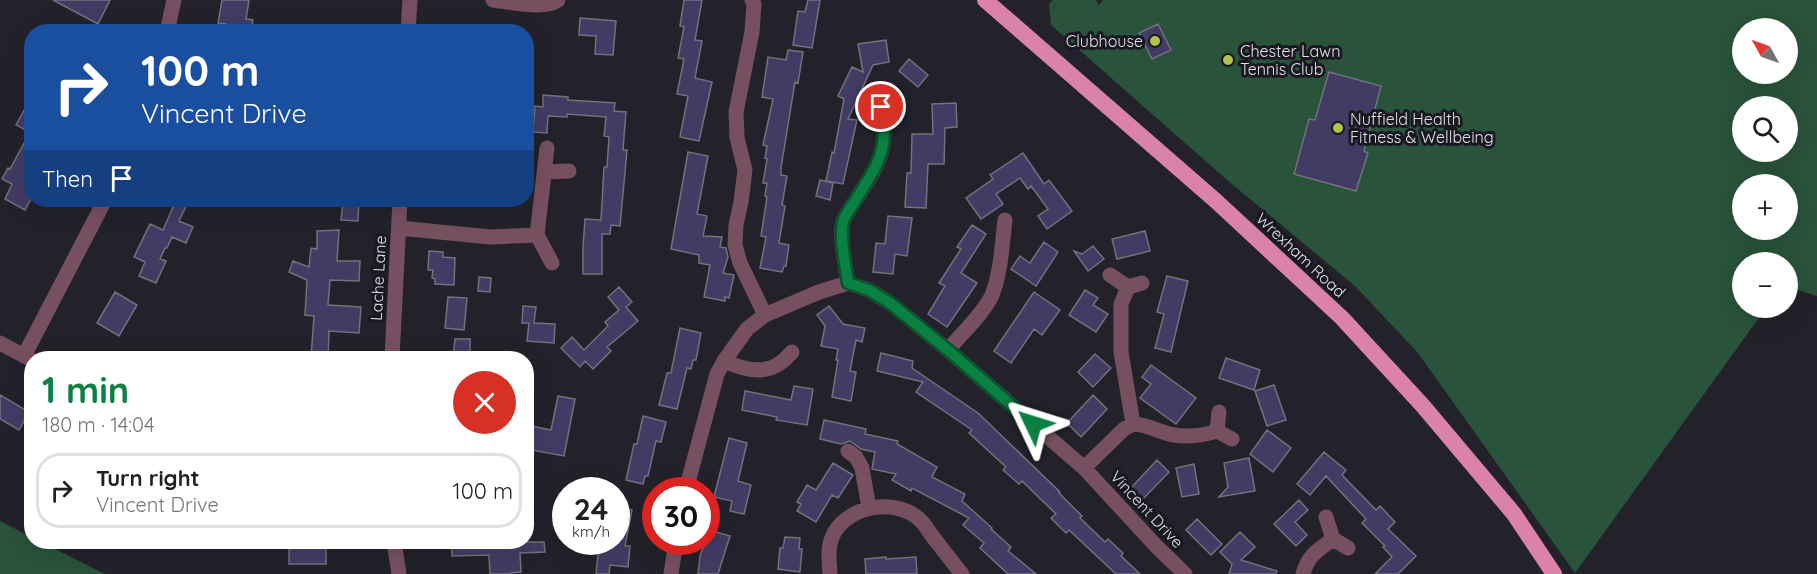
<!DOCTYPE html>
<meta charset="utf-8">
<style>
:root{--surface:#fff;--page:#f2f2f2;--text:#202124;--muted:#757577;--line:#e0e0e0;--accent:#0b8043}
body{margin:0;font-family:Quicksand,sans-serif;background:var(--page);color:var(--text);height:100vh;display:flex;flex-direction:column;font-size:22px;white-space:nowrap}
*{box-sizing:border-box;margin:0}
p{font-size:20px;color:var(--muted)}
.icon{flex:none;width:33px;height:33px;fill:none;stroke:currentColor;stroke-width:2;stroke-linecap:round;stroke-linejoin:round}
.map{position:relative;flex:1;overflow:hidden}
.panel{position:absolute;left:24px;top:351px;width:510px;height:198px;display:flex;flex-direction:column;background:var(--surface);border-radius:24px;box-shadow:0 6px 24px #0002}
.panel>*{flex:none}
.top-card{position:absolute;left:24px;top:24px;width:510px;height:183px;border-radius:24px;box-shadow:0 6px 24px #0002;background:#1a4fa0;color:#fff;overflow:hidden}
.needle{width:39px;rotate:310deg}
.fabs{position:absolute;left:1732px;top:18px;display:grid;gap:12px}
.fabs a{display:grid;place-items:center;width:66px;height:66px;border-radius:50%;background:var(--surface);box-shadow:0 6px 24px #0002;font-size:30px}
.speed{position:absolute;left:552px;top:477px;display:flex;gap:12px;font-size:30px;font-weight:700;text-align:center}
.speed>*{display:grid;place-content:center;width:78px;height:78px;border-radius:50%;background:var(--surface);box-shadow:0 6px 24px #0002;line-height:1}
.speed small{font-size:15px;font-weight:400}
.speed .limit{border:9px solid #d22;background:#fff;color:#111}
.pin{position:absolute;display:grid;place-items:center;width:51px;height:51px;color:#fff;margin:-26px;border:3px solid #fff;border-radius:50%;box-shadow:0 2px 6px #0007}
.me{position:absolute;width:66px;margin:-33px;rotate:311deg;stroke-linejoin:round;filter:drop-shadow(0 0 4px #0008)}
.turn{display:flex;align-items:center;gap:21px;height:126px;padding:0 18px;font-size:27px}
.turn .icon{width:78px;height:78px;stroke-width:2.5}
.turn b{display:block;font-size:42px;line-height:51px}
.then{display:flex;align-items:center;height:57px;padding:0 18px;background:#0003;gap:12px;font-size:22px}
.round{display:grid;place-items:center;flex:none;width:63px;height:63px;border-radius:32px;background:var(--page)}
.summary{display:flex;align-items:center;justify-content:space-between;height:102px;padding:0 18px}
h1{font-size:36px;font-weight:700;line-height:45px;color:var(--accent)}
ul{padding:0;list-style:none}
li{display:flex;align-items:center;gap:18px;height:75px;margin:0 12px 9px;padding:0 6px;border:3px solid var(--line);border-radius:24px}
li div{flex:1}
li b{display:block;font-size:22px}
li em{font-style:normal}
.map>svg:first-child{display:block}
.green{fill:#2a533b;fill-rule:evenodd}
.building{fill:#423c64;stroke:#72717c;stroke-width:1.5}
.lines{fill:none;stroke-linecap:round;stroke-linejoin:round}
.minor{stroke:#77505f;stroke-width:15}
.tertiary{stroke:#77505f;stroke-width:15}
.trunk{stroke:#db82a8;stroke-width:16}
.route-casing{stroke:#07532c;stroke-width:15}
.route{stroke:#0b8043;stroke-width:10}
.poi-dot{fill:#b5c249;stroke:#191821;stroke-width:2}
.labels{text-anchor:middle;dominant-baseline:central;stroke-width:6;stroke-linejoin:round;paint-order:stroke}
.poi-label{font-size:16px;fill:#e0dfe6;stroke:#191821;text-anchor:start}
.street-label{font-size:16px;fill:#e0dfe6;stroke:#191821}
</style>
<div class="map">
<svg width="1817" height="574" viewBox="0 0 1817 574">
<rect width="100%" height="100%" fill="#23222b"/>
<path class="green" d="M1053 0H1096L1099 5 1103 0H1817V296L1788 287V262H1743V308H1766L1575 573 1418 353 1355 286 1227 180 1051 25 1049 4ZM1743 28H1788V74H1743ZM1743 106H1788V152H1743ZM1743 184H1788V230H1743Z
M0 521 31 537 32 542H41L105 574H0Z"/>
<path class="building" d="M53 0H110L98 24Z
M222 0H249L246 19 253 20 251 32H225L226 24 218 23Z
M684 0H702L695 40 702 41 695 78 712 82 699 141 680 137 688 96 677 94 684 59 678 58 684 27 680 26Z
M808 0H820L812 48 793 45 798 11 805 12Z
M580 18 616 21 613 55 595 54 596 36 579 35Z
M1158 24 1171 50 1152 59 1139 33Z
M886 40 889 62 873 65 848 119 857 120 843 184 826 181 832 152 834 153 844 99 838 96 852 67 863 72 858 44Z
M788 50 803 52 798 83 795 82 781 168V175L787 176 782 205 785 206 779 243 789 245 786 266H784L782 272 760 268 766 237 761 236 767 197 765 196 767 183H763L767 159 765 158 767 146 763 145 773 99 762 97 768 57 786 60Z
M909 59 928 75 918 87 899 71Z
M1329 72 1381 86 1364 151 1368 153 1356 191 1294 174 1309 119 1315 120Z
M543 95 568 97V100L615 103 614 111 626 112 623 150H627L620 226 611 225 610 234H602V274H583V247L585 219 601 220 604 167H607L609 137 604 136 606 117 567 114V117L548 116 547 133 533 132 535 106 543 107Z
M32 96V197L25 210 5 199 12 184 2 179 8 168 10 169 30 132 16 125Z
M956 103 957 127 945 128 944 164H928L926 208 905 207 907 173H911L912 134H933L932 104Z
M688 152 708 156 697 214 707 216 703 236 722 237 720 247 726 248 728 257 723 273 734 275 729 298 725 297V301L704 297 710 265 699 263V255L671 249Z
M1023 153 1044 184 1049 180 1072 211 1047 229 1038 216 1048 209 1031 186 1028 189 1020 178 996 194 1003 204 981 219 966 198 993 179 990 175Z
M820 180 833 183 830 200 816 196Z
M176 200H189L179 221 193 227 186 243 172 237 167 248H165L160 259 166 261 156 283 139 276 145 262 134 257 150 224 163 230Z
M343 200H359L358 221 341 220Z
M888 216 912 218 907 256 895 254 893 274 873 272 876 243 885 244Z
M972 225 986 234 961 273 977 283 947 327 928 314 945 286 939 283 961 249 957 247Z
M339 230 337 261H360L359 281 330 280 328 305 361 307 359 333 329 331 328 358H311L314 316 305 315 307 280 289 272 293 261 309 267 311 248 317 249V231Z
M1145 231 1150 251 1117 259 1112 239Z
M1044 242 1058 252 1036 286 1011 269 1020 256 1030 263Z
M1093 246 1104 259 1088 271 1074 251 1082 254Z
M429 251 443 252V257L455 258 454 285 435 284V279L432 278 433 270H428Z
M1167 276 1188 281 1171 352 1155 348 1164 314 1157 312Z
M479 277 491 278 490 292 478 291Z
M619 287 632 302 626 307 638 321 607 347 611 351 593 369 585 361 580 367 561 348 572 337 584 350 608 326 605 322 619 310 608 297Z
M1085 290 1098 298 1093 305 1108 314 1096 332 1069 315Z
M115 292 137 305 119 336 97 323Z
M1034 292 1060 310 1042 335 1034 329 1011 363 994 351Z
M448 297 467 298 464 330 445 328Z
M523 306 536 307 534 323 555 324 554 343 527 341 529 323H522Z
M829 306 843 324 865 328 862 342 856 340 850 371 856 372 851 401 832 397 838 360H836L838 349 821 346 825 326 817 315Z
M680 328 701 333 696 360H693L691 369 687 368 677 409 659 405 667 373H671Z
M455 339H470V358H453Z
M881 353 913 361 912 368 978 413 1060 492 1059 493 1082 516 1080 518 1105 542 1108 539 1123 553 1121 556 1140 574H1116L1069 530 1066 533 1051 518 1056 514 1022 481 1019 484 1003 470 1006 467 969 433 972 430 916 392 923 382 877 371Z
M1095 354 1111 368 1093 387 1078 372Z
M1226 358 1260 370 1254 390 1219 378Z
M1151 365 1196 398 1176 424 1140 398 1151 384 1142 377Z
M1274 385 1286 420 1267 426 1255 391Z
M794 386 813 389 807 425 776 420 777 417 742 410 745 391 791 400Z
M0 395 29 412 19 430 0 419Z
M1093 395 1107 409 1081 437 1067 423Z
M558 396 575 399 564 456 526 449V425L551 430Z
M643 416 666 422 661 442 656 441 648 476H645L643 484 626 480 634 444H637Z
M824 420 866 429 865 434 898 441 897 444 937 467 932 477 965 494 962 501 992 528 991 529 1011 547 1008 551 1036 574H1008L980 548 984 543 963 525 969 518 912 488 911 491 892 480 896 474 872 469 875 452 861 449 850 441 841 444 820 439Z
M1267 430 1291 448 1273 472 1250 454Z
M729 438 747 443 738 481 751 485 744 514 730 511 732 501 714 497Z
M1324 452 1346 470 1342 475 1376 510 1380 506 1395 522 1388 529 1416 556 1398 574H1375L1392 557 1383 547 1385 546 1362 523 1366 519 1326 476 1310 495 1297 484Z
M1249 458 1255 491 1219 497 1228 487 1224 463Z
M1157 460 1169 472 1142 500 1130 489Z
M833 463 853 475 838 498 832 495 816 522 797 511 801 504 797 502 807 485 816 490Z
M1194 464 1199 494 1182 497 1176 468Z
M1299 500 1308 510 1295 522 1307 535 1296 546 1274 524Z
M616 507 632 510 625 546H630L628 567 610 565 609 574H596L599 543 616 545Z
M1197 519 1222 544 1211 555 1186 530Z
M709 530 730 536 718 574H698L700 556 705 542H706Z
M1240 532 1255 547 1241 560 1277 571 1276 574H1229L1232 564 1220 552Z
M785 537 800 538 799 549H802L800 572 778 569 780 548H783Z
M306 542H326V564H289V546H306Z
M451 542H544L545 552 520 553 521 572 511 573V574H490L489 555 452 556Z
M886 557V559L916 557 917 574H866L865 559Z"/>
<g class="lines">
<path class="minor" d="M493 0C509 2 545 10 558 0
M752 0 754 4 752 32 736 112 737 138 745 170 741 202 736 225 735 245 740 263 765 315
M167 32 174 0
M863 106 881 107 895 98
M545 172 569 171
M399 228 490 237 537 235 552 263
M537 235 547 148
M1110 275 1128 287 1142 283
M848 283C846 268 839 236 843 222 845 214 853 205 857 198 878 165 890 148 881 107
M0 343 32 360
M948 350C961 334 984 313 992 295 1001 272 1002 245 1005 220
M24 356 105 200
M724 361C740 368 761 375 777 365 783 362 788 356 792 352
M1219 412 1217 431 1232 439
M1133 424C1148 424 1160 433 1174 435 1188 437 1205 435 1217 431
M848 451 856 457 862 468 869 508
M1084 468 1124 429 1133 424 1121 352V304L1128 287
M686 490 717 374 724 361 747 329 765 315 819 292 848 283 869 290 890 303 948 350 1084 468 1157 547 1185 574
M1326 517 1333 539 1348 548
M671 574 676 542
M830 574C829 561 827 546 834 533 850 505 895 498 919 519 925 524 929 532 933 537 943 550 952 562 962 574
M1303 574C1308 555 1318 550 1333 539"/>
<path class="tertiary" d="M408 32 410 0
M392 358 400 200
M394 542 399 574"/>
<path class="trunk" d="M985 0 1216 201 1342 318 1423 406 1514 514 1554 574"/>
</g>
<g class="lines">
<defs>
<path id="route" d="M881 107C890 148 878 164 857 198 853 205 845 214 843 222 839 236 846 268 848 283L869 290 890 303 948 350 1033 424"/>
</defs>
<use href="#route" class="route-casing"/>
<use href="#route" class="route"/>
</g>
<g class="poi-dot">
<circle cx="1155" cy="41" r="6"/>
<circle cx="1228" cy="60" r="6"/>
<circle cx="1338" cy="128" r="6"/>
</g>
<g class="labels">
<g class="poi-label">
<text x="1143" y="41" text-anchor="end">Clubhouse</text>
<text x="1240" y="51">Chester Lawn<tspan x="1240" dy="18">Tennis Club</tspan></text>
<text x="1350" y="119">Nuffield Health<tspan x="1350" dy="18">Fitness &amp; Wellbeing</tspan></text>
</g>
<g class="street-label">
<text transform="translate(1301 255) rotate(43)">Wrexham Road</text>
<text transform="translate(378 278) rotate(-87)">Lache Lane</text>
<text transform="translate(1147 509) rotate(47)">Vincent Drive</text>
</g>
</g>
</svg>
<div class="fabs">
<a><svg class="needle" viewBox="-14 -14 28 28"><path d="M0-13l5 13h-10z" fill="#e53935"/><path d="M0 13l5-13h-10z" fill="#757577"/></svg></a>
<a><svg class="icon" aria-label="search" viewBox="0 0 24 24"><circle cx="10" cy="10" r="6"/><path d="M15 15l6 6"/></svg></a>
<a>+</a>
<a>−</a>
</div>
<div class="speed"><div>24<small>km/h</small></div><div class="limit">30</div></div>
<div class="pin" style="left:881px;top:107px;background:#d93025"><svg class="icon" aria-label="arrive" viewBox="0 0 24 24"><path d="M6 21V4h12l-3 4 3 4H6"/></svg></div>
<svg class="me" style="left:1033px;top:424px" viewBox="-20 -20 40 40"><path d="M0-17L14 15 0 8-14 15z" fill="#0b8043" stroke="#fff" stroke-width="4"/></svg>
<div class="top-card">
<div class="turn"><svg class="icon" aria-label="right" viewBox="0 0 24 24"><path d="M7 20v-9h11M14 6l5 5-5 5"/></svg><div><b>100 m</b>Vincent Drive</div></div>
<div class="then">Then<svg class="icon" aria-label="arrive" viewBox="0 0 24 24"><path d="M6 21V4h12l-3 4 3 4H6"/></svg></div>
</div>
<section class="panel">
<div class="summary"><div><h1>1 min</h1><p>180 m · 14:04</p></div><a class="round" style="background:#d93025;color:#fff"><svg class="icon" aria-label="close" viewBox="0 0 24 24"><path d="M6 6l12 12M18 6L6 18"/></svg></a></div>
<ul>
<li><svg class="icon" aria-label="right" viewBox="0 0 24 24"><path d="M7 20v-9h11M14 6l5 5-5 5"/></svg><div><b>Turn right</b><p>Vincent Drive</p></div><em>100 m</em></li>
</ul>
</section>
</div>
